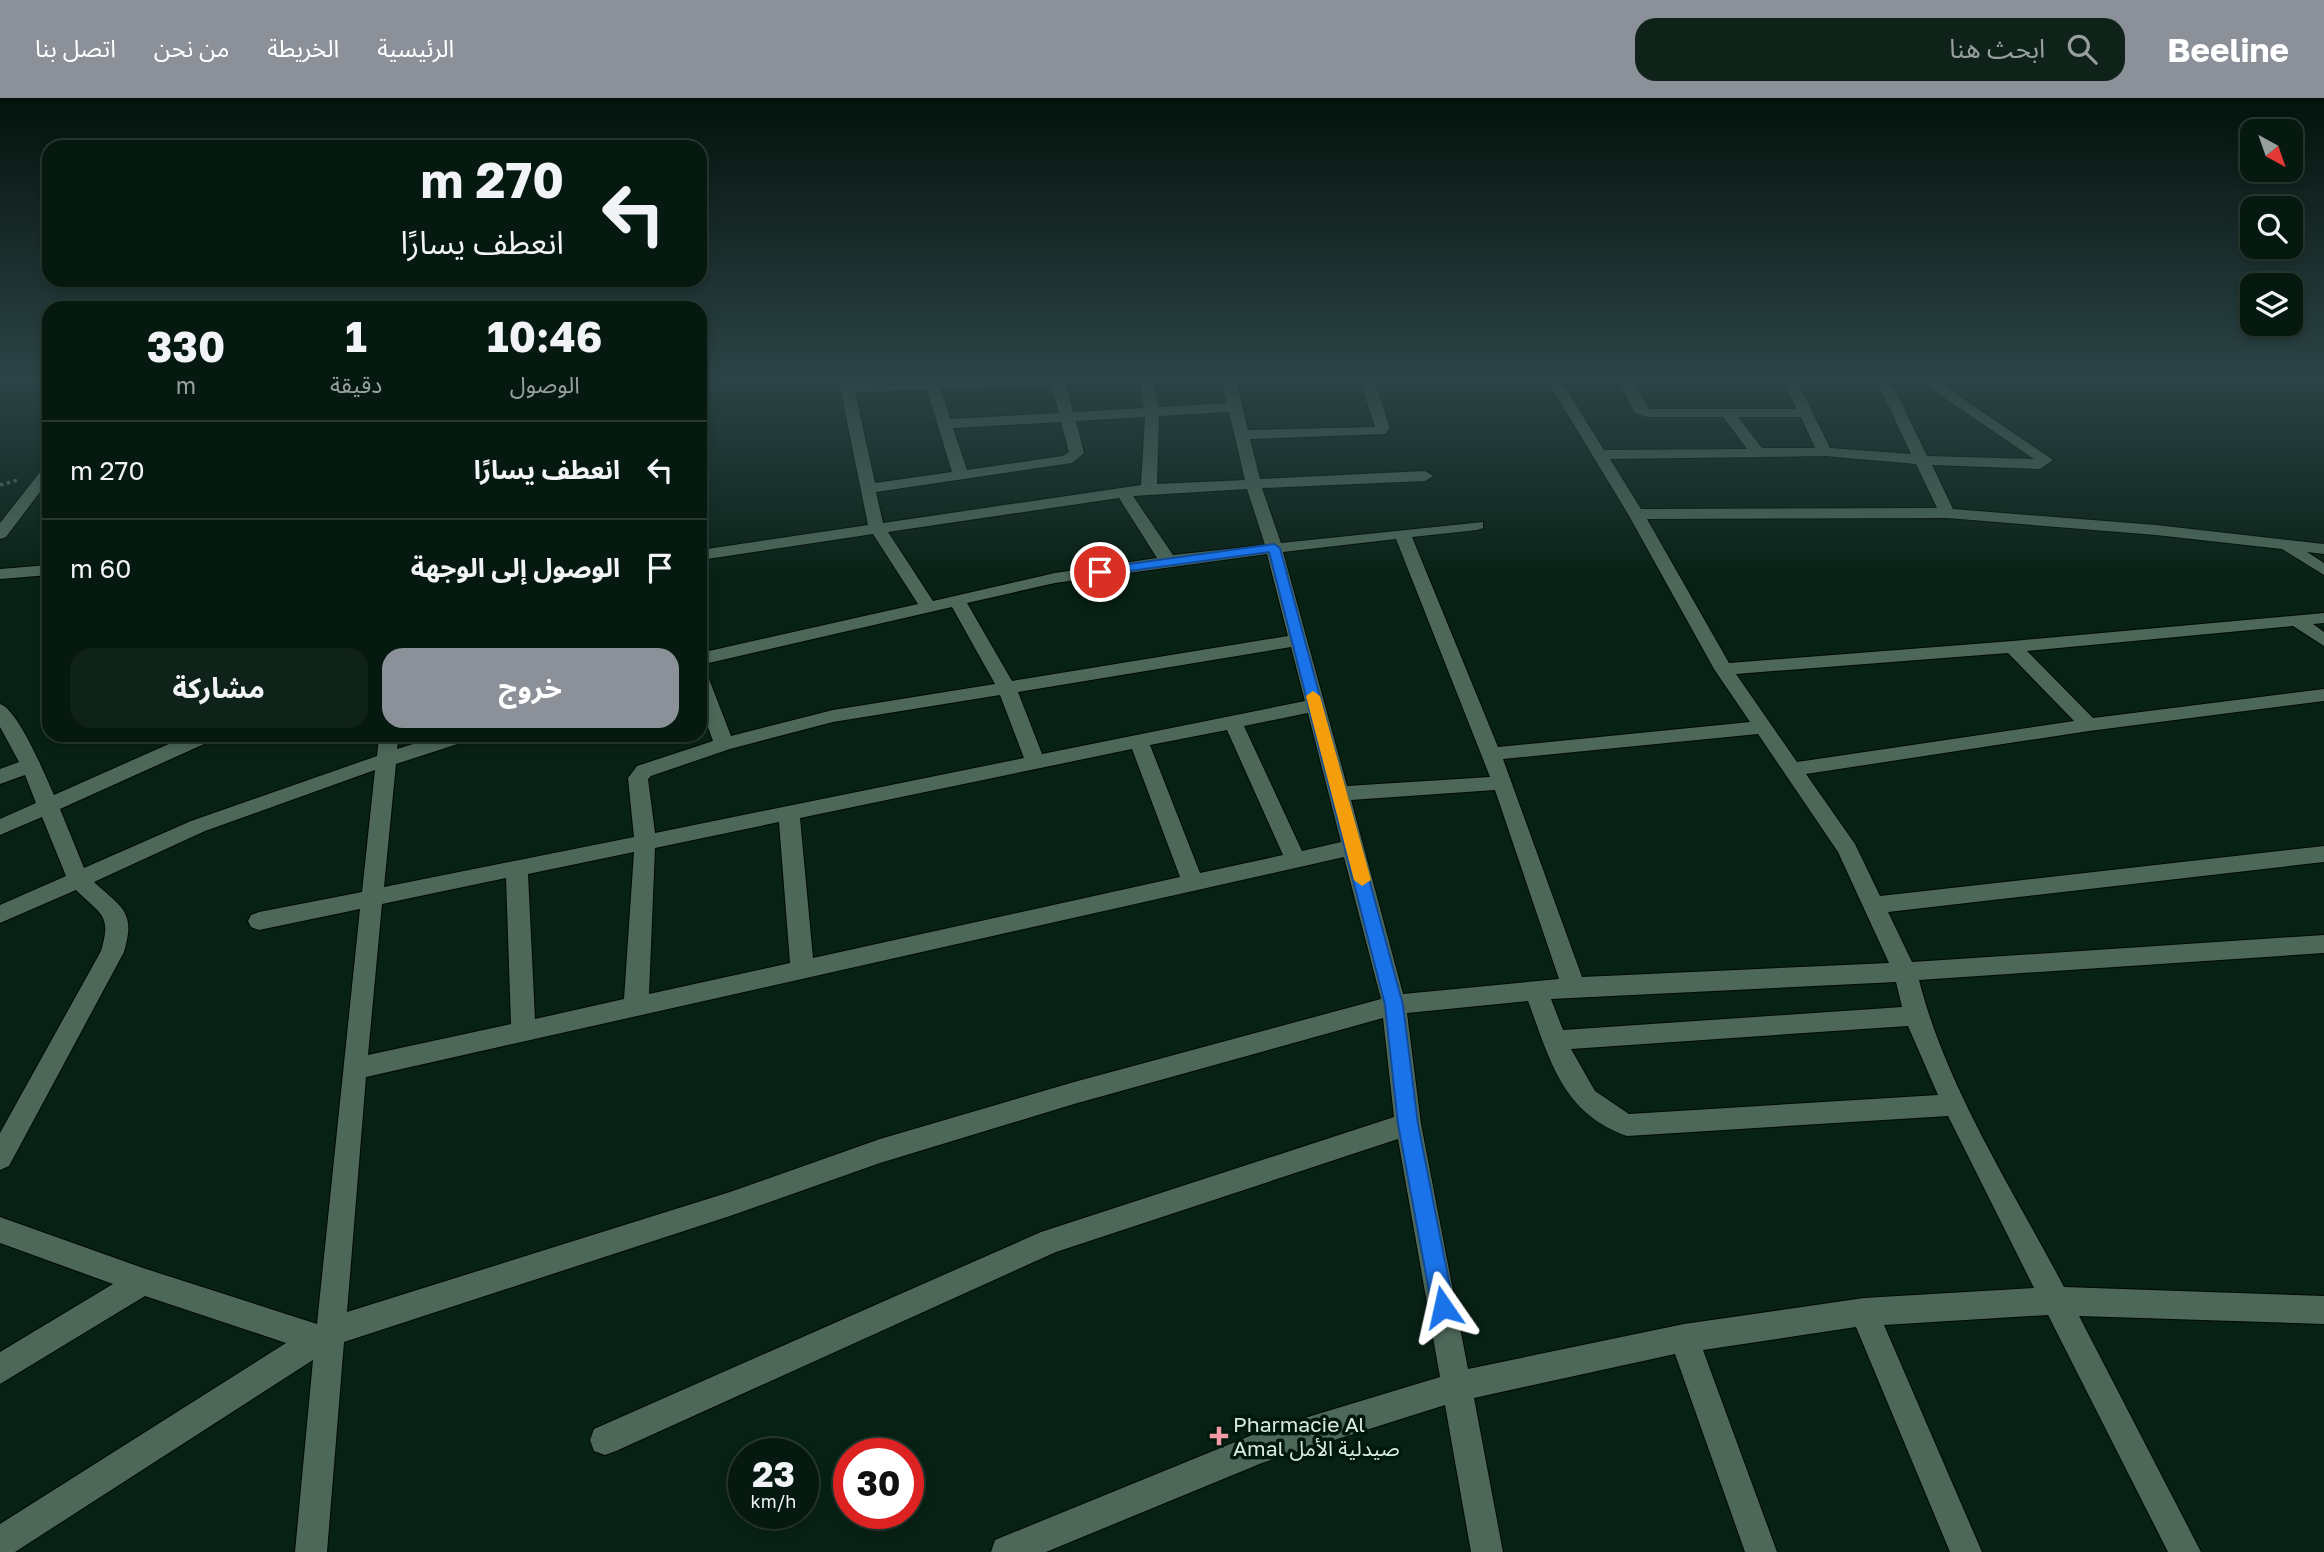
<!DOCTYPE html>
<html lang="ar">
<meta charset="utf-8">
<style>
:root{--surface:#061910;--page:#0f2219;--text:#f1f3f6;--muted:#98a09f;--line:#273830;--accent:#8c9099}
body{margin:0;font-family:"Golos Text","Noto Sans Arabic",sans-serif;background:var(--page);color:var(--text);direction:rtl;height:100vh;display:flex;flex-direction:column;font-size:26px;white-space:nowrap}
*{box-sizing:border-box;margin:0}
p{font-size:23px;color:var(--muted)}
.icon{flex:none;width:38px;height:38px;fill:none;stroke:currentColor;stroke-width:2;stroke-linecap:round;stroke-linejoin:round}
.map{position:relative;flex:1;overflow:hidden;direction:ltr}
.sheet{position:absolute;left:42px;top:203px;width:665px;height:441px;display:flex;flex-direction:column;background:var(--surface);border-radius:21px;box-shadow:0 4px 10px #0003,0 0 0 2px var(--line);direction:rtl}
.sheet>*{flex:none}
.banner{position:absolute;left:42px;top:42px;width:665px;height:147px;border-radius:21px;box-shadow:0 4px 10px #0003,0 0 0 2px var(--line);direction:rtl;background:#061910;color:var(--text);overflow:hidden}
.needle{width:46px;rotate:140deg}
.controls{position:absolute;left:2240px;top:21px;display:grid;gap:14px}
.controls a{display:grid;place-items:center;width:63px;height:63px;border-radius:14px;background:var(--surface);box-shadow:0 4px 10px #0003,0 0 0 2px var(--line);font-size:35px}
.speed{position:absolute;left:728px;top:1340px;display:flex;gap:14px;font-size:35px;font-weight:700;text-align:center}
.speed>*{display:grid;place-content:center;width:91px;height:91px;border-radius:50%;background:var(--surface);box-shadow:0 4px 10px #0003,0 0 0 2px var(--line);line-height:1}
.speed small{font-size:18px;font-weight:400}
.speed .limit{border:10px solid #d22;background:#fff;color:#111}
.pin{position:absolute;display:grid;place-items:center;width:60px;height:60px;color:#fff;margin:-30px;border:4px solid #fff;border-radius:50%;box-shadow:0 2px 7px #0007}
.me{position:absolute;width:77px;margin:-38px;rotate:349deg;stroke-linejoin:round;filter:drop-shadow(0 0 5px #0008)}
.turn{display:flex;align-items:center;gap:24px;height:147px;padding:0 28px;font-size:32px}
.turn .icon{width:91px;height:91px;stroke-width:2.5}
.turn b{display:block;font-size:49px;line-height:60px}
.eta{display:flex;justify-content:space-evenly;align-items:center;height:119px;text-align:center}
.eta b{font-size:42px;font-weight:700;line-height:49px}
.primary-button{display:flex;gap:14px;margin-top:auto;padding:14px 28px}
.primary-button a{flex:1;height:80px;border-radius:21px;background:var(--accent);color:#fff;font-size:28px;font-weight:700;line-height:80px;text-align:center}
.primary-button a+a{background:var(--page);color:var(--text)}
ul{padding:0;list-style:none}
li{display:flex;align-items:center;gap:21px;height:98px;padding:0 28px;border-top:2px solid var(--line)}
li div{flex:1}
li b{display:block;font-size:26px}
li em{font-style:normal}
header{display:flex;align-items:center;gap:42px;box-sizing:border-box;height:98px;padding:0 35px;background:var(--accent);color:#fff}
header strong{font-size:33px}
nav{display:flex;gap:38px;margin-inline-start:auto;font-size:24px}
.search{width:490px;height:63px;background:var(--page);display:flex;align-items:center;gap:18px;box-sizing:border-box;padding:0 24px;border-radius:21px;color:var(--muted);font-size:26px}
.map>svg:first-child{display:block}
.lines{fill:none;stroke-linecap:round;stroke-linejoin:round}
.minor-casing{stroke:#000a03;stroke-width:2}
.path{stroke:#53695e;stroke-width:3.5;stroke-dasharray:3.5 3.5;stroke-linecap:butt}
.minor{fill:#4d6859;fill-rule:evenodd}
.route{fill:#1a73e8;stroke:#114b97;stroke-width:2}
.slow{fill:#f59e0b}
.poi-dot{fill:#f39aa7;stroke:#01180d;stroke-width:2.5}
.labels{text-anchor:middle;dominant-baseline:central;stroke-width:7;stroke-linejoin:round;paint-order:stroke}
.near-poi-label{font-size:21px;fill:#dae9e0;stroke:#01180d;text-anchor:start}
</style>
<header>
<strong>Beeline</strong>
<div class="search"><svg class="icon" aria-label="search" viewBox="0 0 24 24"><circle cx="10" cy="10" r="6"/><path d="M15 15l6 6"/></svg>ابحث هنا</div>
<nav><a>الرئيسية</a><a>الخريطة</a><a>من نحن</a><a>اتصل بنا</a></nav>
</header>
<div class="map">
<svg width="2324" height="1454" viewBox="0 0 2324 1454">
<rect width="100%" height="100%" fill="#082115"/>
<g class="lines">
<defs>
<path id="minor" d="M838 279H852L853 286 1058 280 1065 284 1073 314 1144 310 1139 279H1153L1158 309 1227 305 1221 279H1329L1322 283 1237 287 1248 332 1375 329 1359 279H1373L1390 330 1385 336 1250 341 1260 381 1425 373 1433 378 1425 383 1262 390 1281 445 1483 424V430L1477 432 1412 439 1498 649 1750 624 1714 571 1628 416 1545 279H1559L1604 352 1747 351 1723 319H1647L1635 315 1616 279H1630L1649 311H1797L1781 279H1795L1830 350 1911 356 1875 279H1889L1927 358 2034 361 1914 279H1931L2053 362 2040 371 1932 367 1953 411 2156 427 2324 446V456L2307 454 2324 465V477L2282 451 2156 437 1947 420 1647 421 1729 565 2013 543 2324 515V525L2313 526 2324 534V548L2293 528 2027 553 2093 620 2324 591V603L2089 633 1806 676 1855 746 1880 798 2324 748V764L1888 814 1912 864 2324 837V855L1919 882C1946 989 2013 1092 2064 1189L2324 1198V1226L2079 1218 2201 1454H2168L2048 1217 1884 1227 1982 1454H1950L1856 1229 1703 1252 1777 1454H1745L1675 1256 1474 1300 1503 1454H1471L1445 1307 1262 1365 1046 1454H991L995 1442 1262 1333 1440 1279 1398 1041 1056 1154 616 1353 605 1357 594 1353 590 1342 594 1331 1041 1134 1394 1019 1383 920 1074 1006 880 1065 730 1118 344 1244 327 1454H295L313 1262 15 1454H0V1426L286 1245 145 1198 0 1286V1254L113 1186 0 1145V1119L143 1170 317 1226 360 811 259 832 251 829 248 823 251 817 259 814 362 794 375 672 205 733 94 784C122 810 136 813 124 854L9 1068 0 1072V1035L101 853C112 816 101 817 76 792L0 825V807L66 778 42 719 0 737V721L36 705 25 677 0 686V671L19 664 0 629V606C18 611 46 679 54 697L189 637H216L213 642 60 711 84 770 191 723 377 658 379 637H399L397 651 442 637H473L470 642 396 666 384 789 634 739 628 680 637 668 713 643 700 607V575L709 581 731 638 833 612 995 586 952 509 700 567V555L918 506 873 436 700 462V452L868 427ZM1052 288 1059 315 950 321 941 291ZM927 292 952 374 875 385 855 294ZM1229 314 1245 382 1157 386 1159 318ZM1145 319 1141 387 883 425 876 394 1072 365 1084 355 1076 323ZM1738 319H1801L1815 350H1762ZM1061 324 1069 354 1063 358 967 372 953 330ZM1825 358 1916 366 1937 410 1641 411 1610 361ZM1247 391 1265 447 1173 457 1133 398ZM1119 400 1157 460 1055 475 933 503 888 434ZM1396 441 1481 656 1490 679 1347 688 1283 454ZM1267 456 1288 538 1012 583 967 505 1055 485ZM1291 549 1305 603 1042 656 1018 594ZM2008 555 2074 623 1797 664 1736 576ZM1000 597 1024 660 655 735 648 681 651 678 730 651 833 624ZM1308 615 1341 744 1302 753 1244 628ZM1227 632 1283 757 1200 775 1150 647ZM1758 636 1838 754 1889 865 1582 879 1503 661ZM1132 651 1180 779 813 860 800 720ZM1495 692 1559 881 1403 896 1351 702ZM779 724 790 865 649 896 655 750ZM634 754 624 901 535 921 528 776ZM1344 759 1381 901 1074 984 880 1041 730 1094 347 1214 366 979ZM506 780 511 926 368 957 382 806ZM1896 884 1902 909 1563 932 1551 901ZM1528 903C1550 962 1562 1015 1627 1038L1948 1018 2034 1190 1864 1200 1684 1226 1468 1271 1421 1026 1407 915ZM1908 928 1938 997 1629 1016 1595 993 1571 951Z
M49 367V382L6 439 0 441V425L44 369Z
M49 467V477L0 481V471Z"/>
</defs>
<use href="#minor" class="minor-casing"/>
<path class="path" d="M0 387 18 382"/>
<use href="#minor" class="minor"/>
</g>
<linearGradient id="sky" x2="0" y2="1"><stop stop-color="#04120c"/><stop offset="0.58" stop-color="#2c4346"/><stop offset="1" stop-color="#2c4346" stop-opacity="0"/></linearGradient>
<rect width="2324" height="483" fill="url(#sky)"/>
<path class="route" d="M1274 446 1280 450 1403 907 1418 1026 1454 1209 1450 1217 1443 1220 1435 1217 1432 1209 1398 1026 1385 907 1269 454 1100 477 1094 474 1100 470Z"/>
<path class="slow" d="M1313 593 1320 598 1371 782 1362 788 1354 782 1306 598Z"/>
<path class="poi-dot" d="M1215.5 1327.5h7v7h7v7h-7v7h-7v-7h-7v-7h7z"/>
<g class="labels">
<g class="near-poi-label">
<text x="1233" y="1326">Pharmacie Al<tspan x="1233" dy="24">Amal صيدلية الأمل</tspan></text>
</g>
</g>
</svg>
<div class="controls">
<a><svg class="needle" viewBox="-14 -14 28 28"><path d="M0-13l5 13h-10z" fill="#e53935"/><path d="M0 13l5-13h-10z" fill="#98a09f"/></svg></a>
<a><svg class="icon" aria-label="search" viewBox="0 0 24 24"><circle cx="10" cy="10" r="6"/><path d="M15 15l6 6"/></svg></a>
<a><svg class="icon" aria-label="layers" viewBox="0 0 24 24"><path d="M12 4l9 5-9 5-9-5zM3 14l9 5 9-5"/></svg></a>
</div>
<div class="speed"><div>23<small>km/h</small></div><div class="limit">30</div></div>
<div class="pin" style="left:1100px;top:474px;background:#d93025"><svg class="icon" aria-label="arrive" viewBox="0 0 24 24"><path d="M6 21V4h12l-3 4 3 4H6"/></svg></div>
<svg class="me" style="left:1443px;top:1209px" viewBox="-20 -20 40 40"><path d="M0-17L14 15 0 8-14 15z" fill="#1a73e8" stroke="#fff" stroke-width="4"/></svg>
<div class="banner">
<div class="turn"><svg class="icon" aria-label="left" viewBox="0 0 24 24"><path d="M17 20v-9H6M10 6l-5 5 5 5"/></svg><div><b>270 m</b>انعطف يسارًا</div></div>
</div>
<section class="sheet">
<div class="eta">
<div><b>10:46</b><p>الوصول</p></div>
<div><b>1</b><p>دقيقة</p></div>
<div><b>330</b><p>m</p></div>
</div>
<ul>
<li><svg class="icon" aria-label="left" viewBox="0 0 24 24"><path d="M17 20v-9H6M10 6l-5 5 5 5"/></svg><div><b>انعطف يسارًا</b></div><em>270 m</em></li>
<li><svg class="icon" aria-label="arrive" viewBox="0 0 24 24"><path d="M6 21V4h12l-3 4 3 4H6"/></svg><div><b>الوصول إلى الوجهة</b></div><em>60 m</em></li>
</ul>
<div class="primary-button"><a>خروج</a><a>مشاركة</a></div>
</section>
</div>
